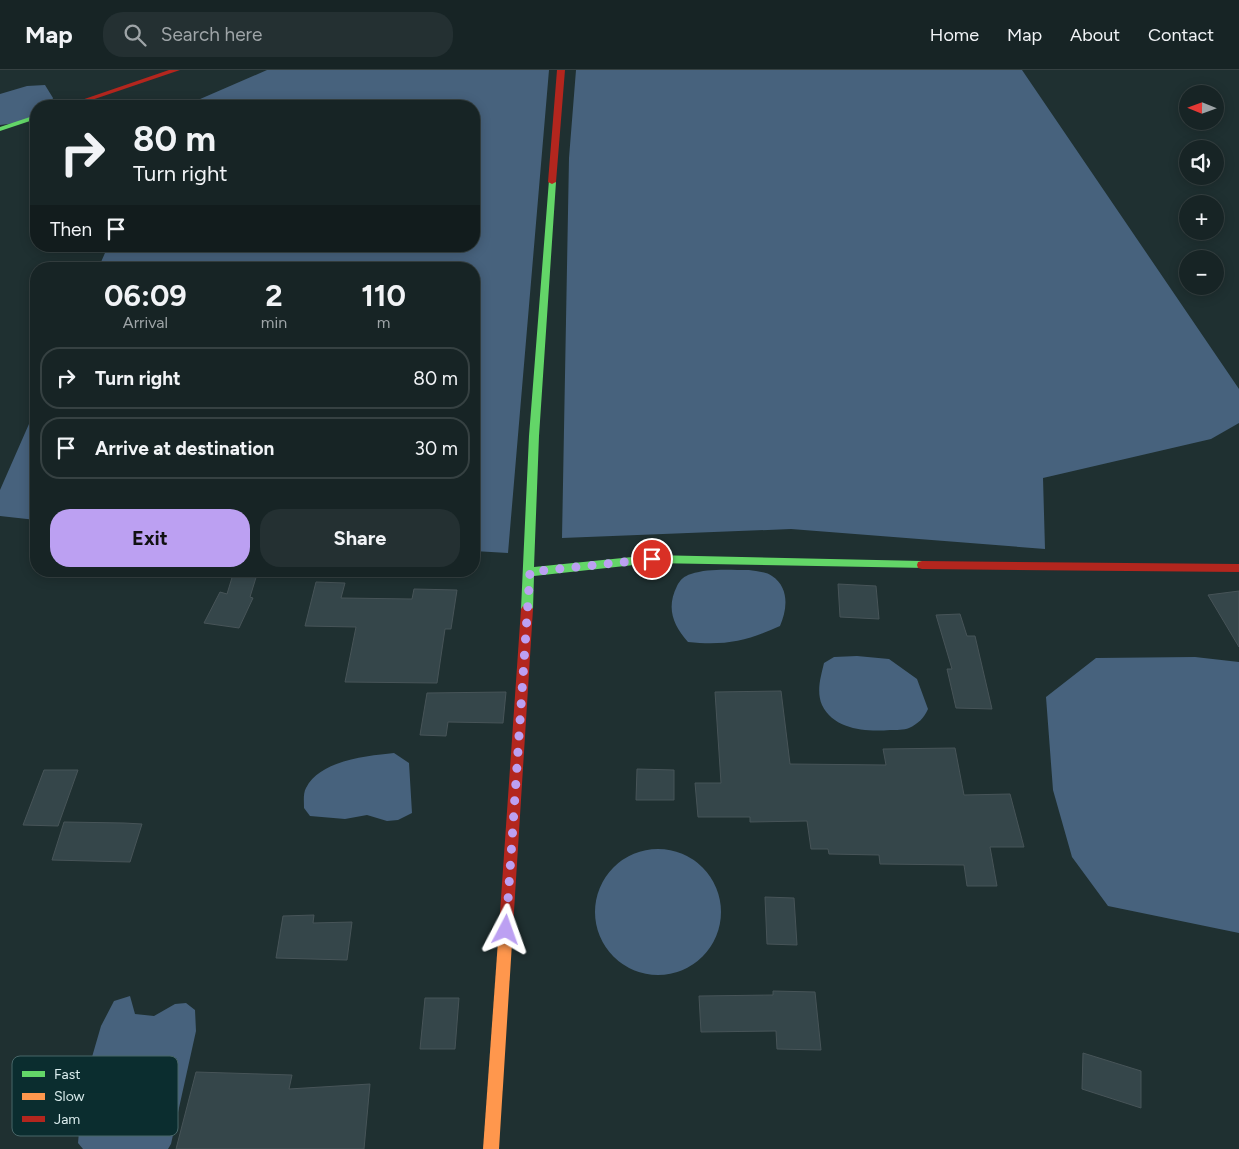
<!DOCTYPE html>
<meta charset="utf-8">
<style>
:root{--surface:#172425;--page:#243032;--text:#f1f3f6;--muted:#9ea4a7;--line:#364142;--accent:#bca0f2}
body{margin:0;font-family:Figtree,sans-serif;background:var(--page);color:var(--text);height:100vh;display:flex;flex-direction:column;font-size:19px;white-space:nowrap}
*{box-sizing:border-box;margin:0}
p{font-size:16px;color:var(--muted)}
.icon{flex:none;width:28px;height:28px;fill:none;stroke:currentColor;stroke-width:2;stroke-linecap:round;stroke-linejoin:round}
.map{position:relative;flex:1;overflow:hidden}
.details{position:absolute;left:30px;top:192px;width:450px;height:315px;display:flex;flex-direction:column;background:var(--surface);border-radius:20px;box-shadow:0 2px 12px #0003,0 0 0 1px var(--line)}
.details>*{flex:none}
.top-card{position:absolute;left:30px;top:30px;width:450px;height:152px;border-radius:20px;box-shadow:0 2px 12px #0003,0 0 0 1px var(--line);background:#172425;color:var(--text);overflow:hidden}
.needle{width:32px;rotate:271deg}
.fabs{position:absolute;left:1179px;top:15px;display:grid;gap:10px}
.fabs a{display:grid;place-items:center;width:45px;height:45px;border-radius:50%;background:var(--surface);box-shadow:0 2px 12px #0003,0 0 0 1px var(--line);font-size:25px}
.pin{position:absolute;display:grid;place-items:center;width:42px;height:42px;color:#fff;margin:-21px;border:2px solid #fff;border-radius:50%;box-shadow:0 1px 5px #0007}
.me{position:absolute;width:55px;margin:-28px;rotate:4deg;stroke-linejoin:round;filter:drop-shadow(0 0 4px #0008)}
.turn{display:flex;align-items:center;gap:18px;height:105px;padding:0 20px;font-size:22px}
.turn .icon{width:65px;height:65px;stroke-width:2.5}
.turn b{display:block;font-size:35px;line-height:42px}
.then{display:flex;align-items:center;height:48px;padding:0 20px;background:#0003;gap:10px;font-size:19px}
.eta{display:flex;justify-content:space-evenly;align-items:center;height:85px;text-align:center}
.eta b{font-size:30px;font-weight:700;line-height:35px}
.action{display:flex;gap:10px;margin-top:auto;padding:10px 20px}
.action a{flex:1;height:58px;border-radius:20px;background:var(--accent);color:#111;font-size:20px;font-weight:700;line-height:58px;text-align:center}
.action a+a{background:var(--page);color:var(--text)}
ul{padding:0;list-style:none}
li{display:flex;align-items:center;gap:15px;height:62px;margin:0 10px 8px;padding:0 10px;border:2px solid var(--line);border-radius:20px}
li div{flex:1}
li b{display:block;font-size:19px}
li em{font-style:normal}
header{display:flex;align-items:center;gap:30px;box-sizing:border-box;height:70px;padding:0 25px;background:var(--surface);border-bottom:1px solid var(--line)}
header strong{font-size:24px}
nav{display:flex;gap:28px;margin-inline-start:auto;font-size:18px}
.search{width:350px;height:45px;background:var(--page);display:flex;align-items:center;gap:12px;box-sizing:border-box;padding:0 18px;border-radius:20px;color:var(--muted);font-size:19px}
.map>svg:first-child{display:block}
.water{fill:#47627d}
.building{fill:#35464a;stroke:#475458}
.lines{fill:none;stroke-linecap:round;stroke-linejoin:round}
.fast{fill:#63d668;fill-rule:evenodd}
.slow{fill:#ff974d;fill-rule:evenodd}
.jam{fill:#b3261e;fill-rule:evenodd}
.route{stroke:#bca0f2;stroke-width:9;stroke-dasharray:0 16.2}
.key{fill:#0b2d2f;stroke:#496668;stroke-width:1}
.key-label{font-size:14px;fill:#daeced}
</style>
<header>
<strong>Map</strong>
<div class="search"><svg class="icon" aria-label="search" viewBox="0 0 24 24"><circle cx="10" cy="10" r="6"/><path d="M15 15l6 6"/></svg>Search here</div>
<nav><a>Home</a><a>Map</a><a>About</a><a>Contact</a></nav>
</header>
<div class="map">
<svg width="1239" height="1079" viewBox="0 0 1239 1079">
<rect width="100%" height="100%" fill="#1f3031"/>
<path class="water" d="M267 0H549L508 483 474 481V199H98L108 176H474V36H184Z
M576 0H1022L1239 319V353L1211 369 1043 408 1045 479 791 459 562 468 569 88Z
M45 15 53 28 50 36H36V45L16 53 0 55V24L27 16Z
M36 338V450L0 446V420Z
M749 500C755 501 767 502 772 506 790 518 787 540 780 556 747 571 725 576 688 572 673 555 666 538 677 516 680 510 684 506 691 504 708 498 730 500 749 500Z
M857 586 889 589 917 609 928 639C924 648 918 654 909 658 904 660 896 660 890 660 867 662 834 660 822 635 816 621 821 606 824 593L834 587Z
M1195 587 1239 592V863L1108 836 1072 787 1053 720 1046 627 1096 588Z
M394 683 409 693 412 743 398 750 387 751 367 745 345 749 310 746 304 738C304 732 303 723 306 718 320 690 367 686 394 683Z
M595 842a63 63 0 1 1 126 0a63 63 0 1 1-126 0Z
M130 926 135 944 154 946 175 934 186 933 195 940 196 961 171 1074 168 1079H83L78 1073 83 1018 101 956 114 931Z"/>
<path class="building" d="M234 501H258L250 527 253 528 239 558 204 553 220 522 227 524Z
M316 512 345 513 341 528 412 529 414 519 457 520 451 559H445L437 613 345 612 356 557 305 556Z
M838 514 876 516 879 549 840 547Z
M1239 521V577L1208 525Z
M960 544 967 566H975L992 639 956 638 947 599H952L936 545Z
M781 621 790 694 886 695 883 679 955 678 964 725 1010 724 1024 777H990L997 816H967L964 795 880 794 879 785 829 784 828 779H811L807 751 750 752V747H698L695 713H721L715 622Z
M506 622 503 653 448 652 446 666 420 665 427 623Z
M637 699 674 700V730H636Z
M44 700H78L58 756 23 755Z
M64 752 124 753 142 754 130 792 52 790Z
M765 827 794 828 797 875 767 874Z
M314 845 313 853 352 852 347 890 276 888 283 846Z
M773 921 815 922 821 980 777 979 776 961 701 962 699 926 773 925Z
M425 928H459L455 979H420Z
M1083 983 1141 1001V1038L1082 1019Z
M196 1002 292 1005 289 1019 370 1014 364 1079H176Z"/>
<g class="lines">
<path class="fast" d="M36 45V49L0 61V57Z
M549 110 556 112 539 366 534 497 652 485 922 491 926 492 927 495 926 498 652 493 534 506 533 539 531 542H523L521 539 529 366Z"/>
<path class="slow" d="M506 850 511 852 513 857 499 1079H483L499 857 501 852Z"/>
<path class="jam" d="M169 0H180L74 36H64Z
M557 0H565L556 112 552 114 548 112Z
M922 491 1239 494V502L922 499 918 498 917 495 918 492Z
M527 534 531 536 533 539 513 857 511 862 506 864 501 862 499 857 521 539 523 536Z"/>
</g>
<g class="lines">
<path class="route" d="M506 860 530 502 652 489"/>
</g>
<rect x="12" y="986" width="166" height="80" rx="8" class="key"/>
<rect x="22" y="1001" width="23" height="6" fill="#63d668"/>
<rect x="22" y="1023" width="23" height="7" fill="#ff974d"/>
<rect x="22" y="1046" width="23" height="6" fill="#b3261e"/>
<g class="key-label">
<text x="54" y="1009">Fast</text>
<text x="54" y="1031">Slow</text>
<text x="54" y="1054">Jam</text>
</g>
</svg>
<div class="fabs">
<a><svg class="needle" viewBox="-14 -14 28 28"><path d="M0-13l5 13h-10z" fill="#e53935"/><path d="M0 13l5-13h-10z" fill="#9ea4a7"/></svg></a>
<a><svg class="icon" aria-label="sound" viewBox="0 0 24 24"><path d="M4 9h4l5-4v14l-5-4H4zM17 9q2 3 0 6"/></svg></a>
<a>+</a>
<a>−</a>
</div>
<div class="pin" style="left:652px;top:489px;background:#d93025"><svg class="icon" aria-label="arrive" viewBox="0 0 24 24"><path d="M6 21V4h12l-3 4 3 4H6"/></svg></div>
<svg class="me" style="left:506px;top:860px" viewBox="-20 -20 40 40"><path d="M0-17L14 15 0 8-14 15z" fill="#bca0f2" stroke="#fff" stroke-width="4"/></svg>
<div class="top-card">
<div class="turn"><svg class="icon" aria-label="right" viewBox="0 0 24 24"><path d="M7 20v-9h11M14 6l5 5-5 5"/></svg><div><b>80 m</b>Turn right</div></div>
<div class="then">Then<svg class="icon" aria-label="arrive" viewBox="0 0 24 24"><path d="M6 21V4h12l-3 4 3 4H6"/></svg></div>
</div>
<section class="details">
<div class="eta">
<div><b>06:09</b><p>Arrival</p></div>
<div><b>2</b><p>min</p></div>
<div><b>110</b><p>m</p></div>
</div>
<ul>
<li><svg class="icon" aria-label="right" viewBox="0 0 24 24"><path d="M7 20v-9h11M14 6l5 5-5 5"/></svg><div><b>Turn right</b></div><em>80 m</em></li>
<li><svg class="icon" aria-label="arrive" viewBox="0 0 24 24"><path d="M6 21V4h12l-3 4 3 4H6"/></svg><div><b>Arrive at destination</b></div><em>30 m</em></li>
</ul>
<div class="action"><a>Exit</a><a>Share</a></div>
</section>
</div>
